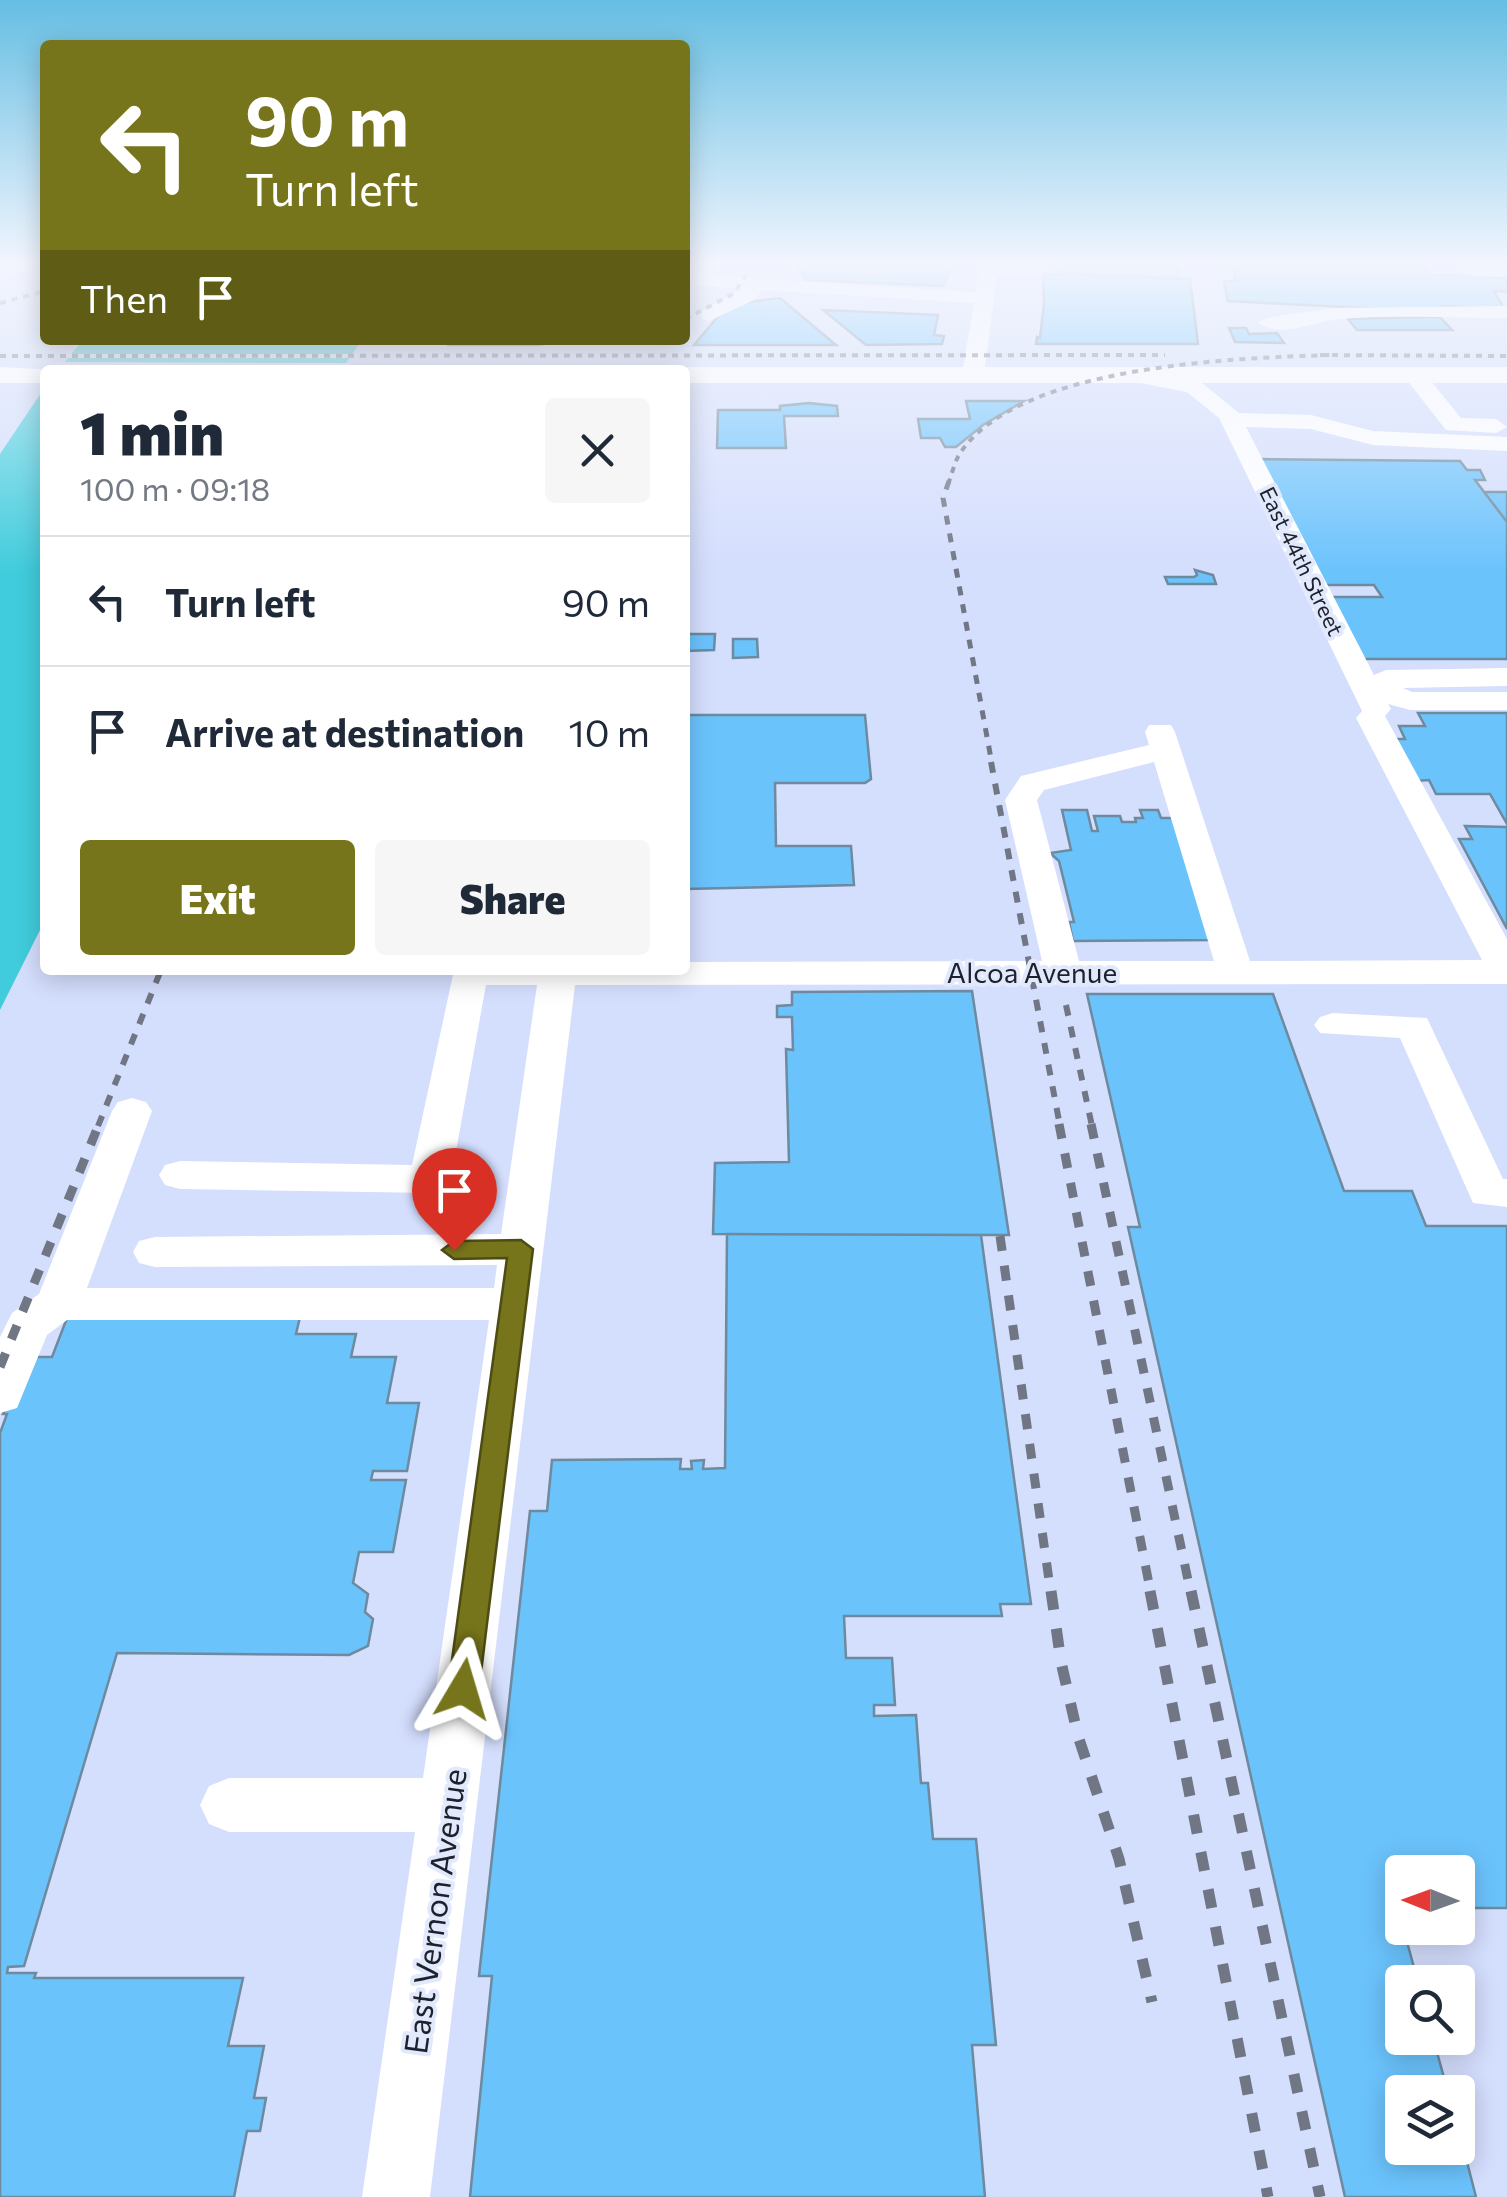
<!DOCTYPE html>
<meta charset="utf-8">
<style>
:root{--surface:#fff;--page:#f6f6f7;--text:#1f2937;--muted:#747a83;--line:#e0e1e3;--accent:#77751b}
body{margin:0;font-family:Commissioner,sans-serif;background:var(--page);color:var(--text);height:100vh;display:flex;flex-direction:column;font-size:38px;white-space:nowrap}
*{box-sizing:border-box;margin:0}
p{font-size:32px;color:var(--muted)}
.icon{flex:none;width:55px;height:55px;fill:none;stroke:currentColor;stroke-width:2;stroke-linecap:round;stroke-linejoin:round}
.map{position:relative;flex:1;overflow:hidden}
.details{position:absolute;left:40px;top:365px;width:650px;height:610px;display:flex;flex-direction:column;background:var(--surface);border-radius:10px;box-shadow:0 5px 25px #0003}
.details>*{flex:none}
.guide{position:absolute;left:40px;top:40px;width:650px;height:305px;border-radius:10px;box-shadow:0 5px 25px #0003;background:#77751b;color:#fff;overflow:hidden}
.needle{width:65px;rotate:271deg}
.controls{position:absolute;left:1385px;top:1855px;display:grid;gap:20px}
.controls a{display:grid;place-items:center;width:90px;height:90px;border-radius:10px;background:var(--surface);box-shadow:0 5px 25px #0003;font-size:50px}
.pin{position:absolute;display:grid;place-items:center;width:85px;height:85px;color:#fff;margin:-102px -42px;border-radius:50% 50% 50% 0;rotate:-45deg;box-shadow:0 0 10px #0007}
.pin .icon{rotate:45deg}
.me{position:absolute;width:110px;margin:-55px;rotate:7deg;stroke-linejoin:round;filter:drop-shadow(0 0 8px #0008)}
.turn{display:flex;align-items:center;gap:35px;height:210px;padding:0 40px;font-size:45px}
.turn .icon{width:130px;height:130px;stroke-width:2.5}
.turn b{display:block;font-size:70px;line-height:85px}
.then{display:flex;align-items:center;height:95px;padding:0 40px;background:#0003;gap:20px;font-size:38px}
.round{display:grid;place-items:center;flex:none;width:105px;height:105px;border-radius:10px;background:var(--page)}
.summary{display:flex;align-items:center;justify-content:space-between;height:170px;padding:0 40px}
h1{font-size:60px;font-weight:800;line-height:75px}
.action{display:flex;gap:20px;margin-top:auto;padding:20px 40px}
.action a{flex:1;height:115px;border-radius:10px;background:var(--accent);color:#fff;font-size:40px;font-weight:800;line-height:115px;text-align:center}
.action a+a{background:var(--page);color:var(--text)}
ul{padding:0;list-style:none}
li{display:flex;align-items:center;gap:30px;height:130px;padding:0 40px;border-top:2px solid var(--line)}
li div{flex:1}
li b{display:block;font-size:38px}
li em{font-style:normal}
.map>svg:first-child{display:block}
.built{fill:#d4defd;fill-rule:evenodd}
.water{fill:#40ccdc}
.pier{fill:#e2e9fc}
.building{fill:#6bc3fc;stroke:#6d8a9e;stroke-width:2.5}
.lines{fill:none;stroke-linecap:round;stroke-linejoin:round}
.minor{fill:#fff;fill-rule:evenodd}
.major{fill:#fff;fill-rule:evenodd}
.rail-far4{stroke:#717685;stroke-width:4;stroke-dasharray:6 6;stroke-linecap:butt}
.rail-far3{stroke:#717685;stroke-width:5;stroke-dasharray:9 9;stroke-linecap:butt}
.rail-far2{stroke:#717685;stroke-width:6;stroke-dasharray:11 11;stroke-linecap:butt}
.rail-far1{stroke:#717685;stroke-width:9;stroke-dasharray:15 15;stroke-linecap:butt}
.rail{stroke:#717685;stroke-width:11;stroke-dasharray:19 19;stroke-linecap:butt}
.route{fill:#77751b;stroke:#4d4c12;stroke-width:2.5}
.labels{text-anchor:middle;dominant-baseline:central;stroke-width:8;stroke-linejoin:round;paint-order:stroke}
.far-street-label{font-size:22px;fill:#1d212c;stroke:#e2e9fc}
.street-label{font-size:28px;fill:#1d212c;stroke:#e2e9fc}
.near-street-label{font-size:32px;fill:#1d212c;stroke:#e2e9fc}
</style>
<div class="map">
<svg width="1507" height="2197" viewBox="0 0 1507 2197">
<rect width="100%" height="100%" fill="#e2e9fc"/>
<path class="built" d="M0 266H45V340H685V266H1507V2197H0ZM45 370H685V970H45ZM1402 1872H1458V1928H1402ZM1402 1982H1458V2038H1402ZM1402 2092H1458V2148H1402Z"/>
<path class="water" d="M83 340H362L341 370H58Z
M45 387V920L0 1010V454Z"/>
<path class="pier" d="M64 354H358L355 358H61Z
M57 362 352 363 347 370H53Z"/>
<path class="building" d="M797 266H951L944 286 806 280Z
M1061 266H1177L1178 278 1060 273Z
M1213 266H1424L1427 272 1421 274 1507 278V292L1494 291 1504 309 1442 306 1444 312 1228 301 1224 281H1236L1233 268Z
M1043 274 1190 279 1198 344H1036L1037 337 1040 338 1044 304Z
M780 298 836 345H694L721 313 741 303Z
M823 310 938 315 934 335 944 336 942 344 866 345Z
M1430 317H1440L1452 330H1357L1348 319Z
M1229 328H1246L1249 334 1277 333 1284 343 1235 342Z
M447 340H578L537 345H448Z
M966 401H1024L983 425 956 447H945L940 438H921L918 419H970Z
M809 403 837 406 838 416H784L786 448H717L718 410H780V406Z
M1255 459 1460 461 1467 470H1480L1485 480H1475L1507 522V659H1362L1328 597H1382L1374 585H1322Z
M1484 492H1507V522Z
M1195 570 1213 575 1216 584H1168L1165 577H1194L1197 575Z
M685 634H715L714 650 685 651Z
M733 639H757L758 657 733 658Z
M1418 713H1507V824L1490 794H1436L1429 780 1416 781 1394 739H1405L1399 726H1425Z
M685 715H865L871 779 865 783H775L776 846H851L854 885 685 889Z
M1062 810H1087L1092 831H1098L1094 816H1120L1122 822H1136L1135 818H1143L1140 810H1158L1161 818H1173L1214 940 1073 941 1069 922H1074L1059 861 1050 853 1071 850Z
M1465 826 1507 827V929L1459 839H1472Z
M972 991 1009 1235 713 1234 715 1163 789 1162 786 1049 793 1050 792 1017H777V1006L792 1005V992Z
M1087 994H1273L1344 1191H1412L1426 1226H1507V1908H1458V1872H1402V1909H1398L1418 1982H1402V2038H1433L1448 2092H1402V2148H1458V2127L1476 2197H1345L1128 1227H1140Z
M727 1234 981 1235 1031 1604H1000L1002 1616H844L846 1658H892L895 1705H874V1716L916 1715 921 1783H928L933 1839H976L996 2045H972L985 2197H470L492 1976H479L530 1511H547L552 1460 681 1459 680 1469H692L691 1461 704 1460 703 1469 725 1468Z
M300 1317 296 1334H356L351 1357H396L387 1403H419L407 1471H373L371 1480H406L393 1552H359L353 1583 368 1594 365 1612 373 1619 368 1646 349 1655 117 1653 24 1966 8 1967 7 1973H36L34 1978H243L228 2046H264L254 2098H266L260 2131H247L234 2197H0V1433L7 1414H3L25 1357H52L67 1318Z"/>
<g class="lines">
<path class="minor" d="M694 266H712L711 276 975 292 980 266H1046V270L1037 276 997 275 984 374 973 380 962 374 974 303 762 290 754 300 709 321 702 319V311L742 289 693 285Z
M1455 266H1507V277L1472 276Z
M1507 306V318C1452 319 1387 313 1333 320 1311 323 1277 339 1258 322 1267 315 1314 312 1331 308Z
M1133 369 1202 383 1239 413 1311 415 1373 431 1507 437V451L1373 445 1311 429 1246 427 1374 675 1386 670 1507 668V686L1403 688 1412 692H1507V710H1410L1388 704 1391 709 1385 716 1507 939V984L575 985 430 2197H362L415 1832H229L209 1824 200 1805 209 1786 229 1778H423L489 1320H67L47 1335 17 1408 0 1413V1337L12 1313 39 1294 112 1111 118 1102 132 1098 146 1102 152 1111 87 1288H494L497 1265 155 1267 139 1263 133 1252 139 1241 155 1237 501 1234 537 985H486L451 1179 445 1189 430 1193 180 1189 165 1185 159 1175 165 1165 180 1161 412 1165 454 970H685V962L1042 961 1005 800 1021 776 1149 745 1145 732 1149 725H1171L1175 732 1250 961 1482 960 1356 718 1362 711 1219 418 1187 392 1125 380 1122 375 1125 370ZM1154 762 1214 961H1079L1037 800 1044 790Z
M1414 369 1422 370 1461 418 1496 419 1507 427 1496 433 1446 430 1403 375Z
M1333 1013 1427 1018 1503 1179H1507V1207L1473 1203 1400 1038 1320 1033 1314 1025 1320 1017Z"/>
<path class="major" d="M0 266H33L0 282Z
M0 367 55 370H45V383H0Z
M685 367H1507V383H685V370H675Z"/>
<path class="rail-far4" d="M0 303 45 291
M685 319 733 294 753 266
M1320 355 1507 356
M0 356 1165 355
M948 484C952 475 954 463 959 455 1015 365 1236 358 1331 355"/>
<path class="rail-far3" d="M949 481 943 498 992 764"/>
<path class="rail-far2" d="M991 762 1060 1126
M1066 1005 1092 1126
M98 1126 161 970"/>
<path class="rail-far1" d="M1059 1124 1151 1594
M1091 1124 1191 1594
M1000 1236 1051 1594
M0 1367 99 1124"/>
<path class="rail" d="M1051 1591 1061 1662 1078 1736 1119 1859 1152 2002
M1150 1591 1268 2197
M1191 1591 1320 2197"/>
</g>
<linearGradient id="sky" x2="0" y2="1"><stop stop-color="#65bee3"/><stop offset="0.46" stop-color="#f2f5fe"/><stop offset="1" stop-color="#f2f5fe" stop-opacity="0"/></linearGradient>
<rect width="1507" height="573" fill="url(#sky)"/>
<path class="route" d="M521 1240 533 1249 479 1689 474 1699 463 1703 452 1699 448 1689 507 1258 454 1259 442 1250 454 1241Z"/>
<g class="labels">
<g class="far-street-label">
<text transform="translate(1302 561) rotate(64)">East 44th Street</text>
</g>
<g class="street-label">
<text x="1032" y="972">Alcoa Avenue</text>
</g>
<g class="near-street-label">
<text transform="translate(434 1911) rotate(-82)">East Vernon Avenue</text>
</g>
</g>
</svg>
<div class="controls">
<a><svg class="needle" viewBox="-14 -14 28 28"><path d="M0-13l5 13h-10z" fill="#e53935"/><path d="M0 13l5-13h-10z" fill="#747a83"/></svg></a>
<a><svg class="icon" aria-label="search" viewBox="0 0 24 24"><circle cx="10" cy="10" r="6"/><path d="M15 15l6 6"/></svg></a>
<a><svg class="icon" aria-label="layers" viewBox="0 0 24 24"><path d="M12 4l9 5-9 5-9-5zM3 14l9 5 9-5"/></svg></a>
</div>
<div class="pin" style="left:454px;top:1250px;background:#d93025"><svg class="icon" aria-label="arrive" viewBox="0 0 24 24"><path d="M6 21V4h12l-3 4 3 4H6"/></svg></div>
<svg class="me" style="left:463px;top:1689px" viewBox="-20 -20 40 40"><path d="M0-17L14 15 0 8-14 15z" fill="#77751b" stroke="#fff" stroke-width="4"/></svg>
<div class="guide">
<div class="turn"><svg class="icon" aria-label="left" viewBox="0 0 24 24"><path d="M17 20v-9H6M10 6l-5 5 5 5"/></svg><div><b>90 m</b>Turn left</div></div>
<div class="then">Then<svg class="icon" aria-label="arrive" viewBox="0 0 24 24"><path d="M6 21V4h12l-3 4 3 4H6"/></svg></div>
</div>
<section class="details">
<div class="summary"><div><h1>1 min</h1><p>100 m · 09:18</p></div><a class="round"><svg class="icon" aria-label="close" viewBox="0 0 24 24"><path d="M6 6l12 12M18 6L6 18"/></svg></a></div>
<ul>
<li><svg class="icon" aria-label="left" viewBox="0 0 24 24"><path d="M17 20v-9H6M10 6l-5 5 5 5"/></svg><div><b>Turn left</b></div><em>90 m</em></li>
<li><svg class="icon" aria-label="arrive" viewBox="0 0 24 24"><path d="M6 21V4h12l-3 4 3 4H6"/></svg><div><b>Arrive at destination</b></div><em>10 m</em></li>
</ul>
<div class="action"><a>Exit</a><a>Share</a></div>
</section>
</div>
